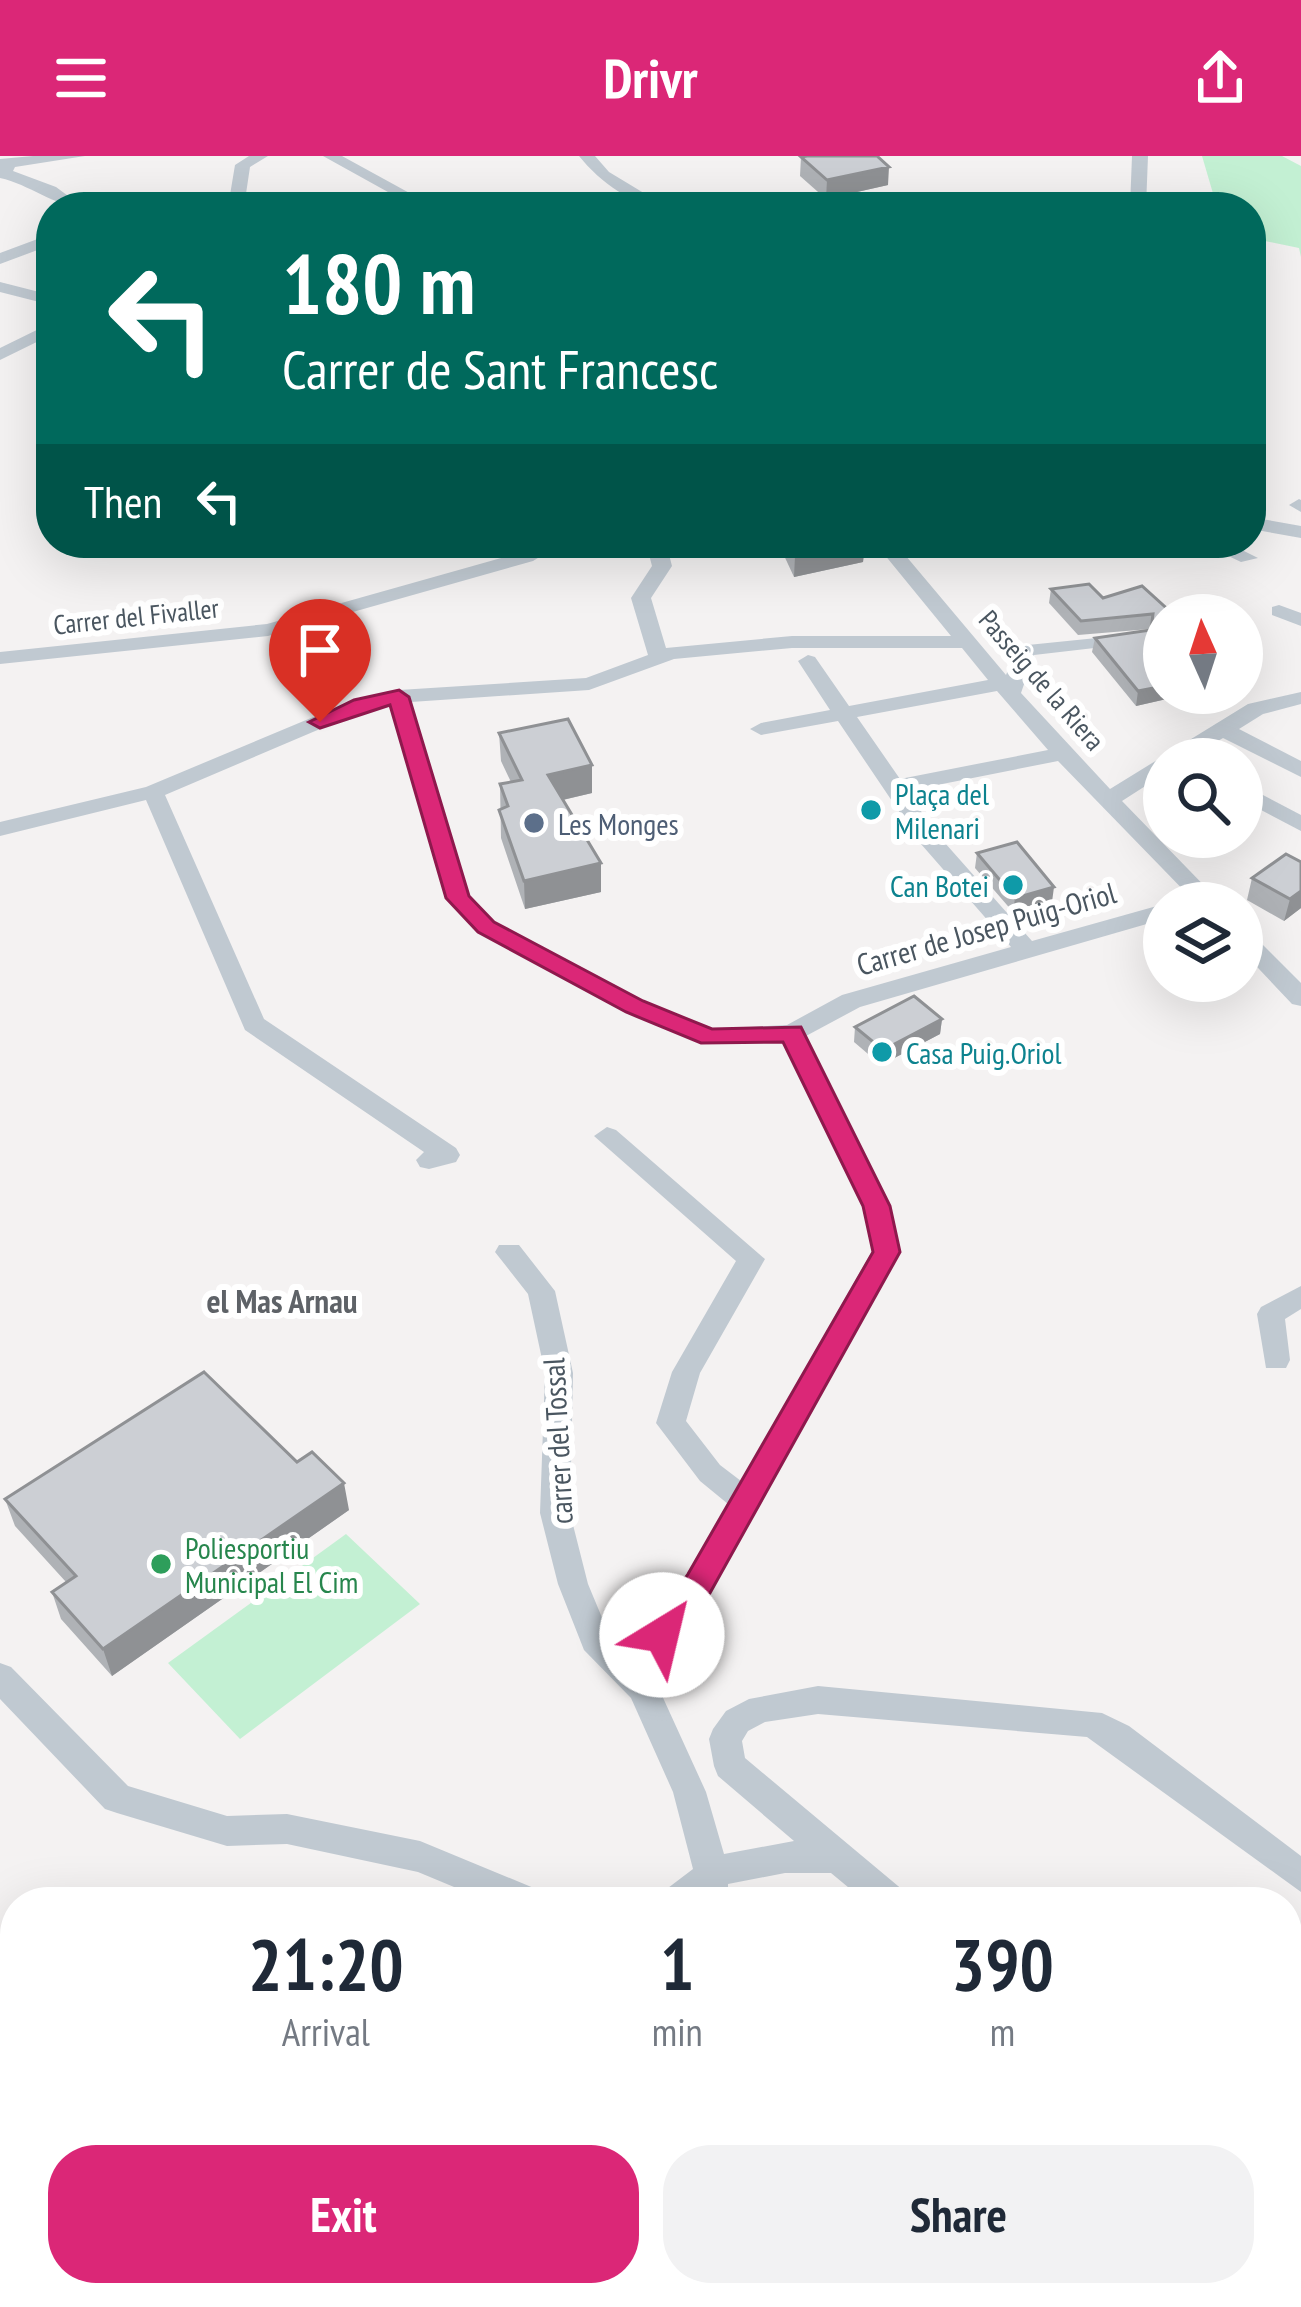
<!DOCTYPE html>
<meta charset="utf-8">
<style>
:root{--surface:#fff;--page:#f2f2f3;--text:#1f2937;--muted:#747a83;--accent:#db2777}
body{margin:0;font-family:"PT Sans Narrow",sans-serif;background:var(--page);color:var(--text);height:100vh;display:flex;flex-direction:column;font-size:45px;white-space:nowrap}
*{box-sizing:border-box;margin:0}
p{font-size:39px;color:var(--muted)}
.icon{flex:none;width:66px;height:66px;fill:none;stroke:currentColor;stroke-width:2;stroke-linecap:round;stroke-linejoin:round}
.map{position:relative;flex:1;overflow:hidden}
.sheet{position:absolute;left:0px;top:1731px;width:1302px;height:420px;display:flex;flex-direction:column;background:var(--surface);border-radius:48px 48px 0 0;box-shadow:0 12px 48px #0002}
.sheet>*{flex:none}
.hud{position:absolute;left:36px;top:36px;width:1230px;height:366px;border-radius:48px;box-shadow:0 12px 48px #0002;background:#00695c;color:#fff;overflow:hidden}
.needle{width:78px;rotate:357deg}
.controls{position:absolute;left:1143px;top:438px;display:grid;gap:24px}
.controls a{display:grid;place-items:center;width:120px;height:120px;border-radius:50%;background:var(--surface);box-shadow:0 12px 48px #0002;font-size:60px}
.pin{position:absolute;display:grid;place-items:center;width:102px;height:102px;color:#fff;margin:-123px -51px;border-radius:50% 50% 50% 0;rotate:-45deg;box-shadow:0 0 12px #0007}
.pin .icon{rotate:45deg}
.me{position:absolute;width:132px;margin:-66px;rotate:36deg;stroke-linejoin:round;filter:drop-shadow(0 0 9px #0008)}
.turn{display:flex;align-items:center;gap:42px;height:252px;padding:0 48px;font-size:54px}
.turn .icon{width:156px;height:156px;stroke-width:2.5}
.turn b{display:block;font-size:84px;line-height:102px}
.then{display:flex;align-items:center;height:114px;padding:0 48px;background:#0003;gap:24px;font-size:45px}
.eta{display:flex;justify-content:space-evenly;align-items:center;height:204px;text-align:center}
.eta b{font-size:72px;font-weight:800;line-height:84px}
.button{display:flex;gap:24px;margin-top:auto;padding:24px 48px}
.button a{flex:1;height:138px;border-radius:48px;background:var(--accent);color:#fff;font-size:48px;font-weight:800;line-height:138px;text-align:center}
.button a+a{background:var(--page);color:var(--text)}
header{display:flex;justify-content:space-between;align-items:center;height:156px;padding:0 48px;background:var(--accent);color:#fff;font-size:54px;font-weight:800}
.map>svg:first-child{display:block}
.green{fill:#c3f0d3}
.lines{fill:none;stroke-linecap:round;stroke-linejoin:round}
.street{fill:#c0c9d1;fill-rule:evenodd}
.wall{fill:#afb2b6}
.shaded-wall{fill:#8f9194}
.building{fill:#cccfd4;stroke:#8f9194;stroke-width:3}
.route{fill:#db2777;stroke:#8e194d;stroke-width:3}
.culture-dot{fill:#0f9aa8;stroke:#fff;stroke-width:4.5}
.service-dot{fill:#5c6f8a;stroke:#fff;stroke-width:4.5}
.leisure-dot{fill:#2e9e5b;stroke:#fff;stroke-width:4.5}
.labels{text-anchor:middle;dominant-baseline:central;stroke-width:12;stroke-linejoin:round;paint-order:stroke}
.far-street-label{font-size:27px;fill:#4a5660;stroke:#fff}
.culture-label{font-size:30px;fill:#0d838f;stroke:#fff;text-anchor:start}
.service-label{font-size:30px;fill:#4e5e75;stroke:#fff;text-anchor:start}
.street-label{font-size:30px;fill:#4a5660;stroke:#fff}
.leisure-label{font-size:30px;fill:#27864d;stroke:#fff;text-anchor:start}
.neighbourhood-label{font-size:33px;font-weight:bold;fill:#5e6267;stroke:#fff}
</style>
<header><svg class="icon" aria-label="menu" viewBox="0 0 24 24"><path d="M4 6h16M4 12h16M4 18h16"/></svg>Drivr<svg class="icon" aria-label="share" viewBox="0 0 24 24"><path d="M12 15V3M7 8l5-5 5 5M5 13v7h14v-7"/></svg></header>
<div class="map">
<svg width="1301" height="2151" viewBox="0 0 1301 2151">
<rect width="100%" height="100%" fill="#f4f2f2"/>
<path class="green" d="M1202 0H1282L1301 10V101L1299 92 1251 82V51H1217Z
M346 1378 420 1448 240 1583 168 1507Z"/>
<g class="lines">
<path class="street" d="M33 0H85L15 11 13 15 56 31 83 51C55 51 29 28 0 22V3Z
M249 0H268L250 11 244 51H228L235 9Z
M323 0H342L435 51H415Z
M579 0H595L609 16 667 51C633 51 600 26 579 0Z
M1132 0H1148L1146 51H1130Z
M51 78V89L0 108V97Z
M0 126 51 139V149L0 136Z
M51 167V179L0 204V192Z
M1299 343 1301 344V356L1289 349Z
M1251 361 1301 370V382L1251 373Z
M537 387H562L533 405 268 480 0 508V496L267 468 519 397Z
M646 387H666L672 410 651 442 666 492 792 480H951L875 387H895L1006 519 1018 490 1136 478V486L1129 488 1034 499 1021 537 1110 633 1248 548 1301 536V548L1263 558 1239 573 1301 605V621L1223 582 1188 603H1164V618L1122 645 1221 747H1196L1058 605 907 635 937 678 1032 785 1164 748V763L860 851 806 880 889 1050 900 1095 710 1436 676 1485 659 1533 706 1636 724 1698 794 1685 718 1620 714 1610 709 1583 713 1573 726 1555 749 1543 818 1530 1102 1557 1129 1570 1301 1700V1736L1087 1581 818 1558 765 1566 748 1575 742 1585 745 1602 904 1735 909 1746H866L831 1717H785L728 1728V1746H659L664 1735 693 1713 673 1636 631 1542 584 1494 558 1428 540 1357 545 1217 528 1138 495 1096 499 1089H519L555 1135 573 1217 570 1357 588 1428 608 1476 637 1505 651 1470 688 1418 728 1348 700 1325 656 1267 672 1216 736 1105 594 980 607 971 616 974 765 1103 700 1217 686 1265 720 1309 741 1325 872 1095 863 1050 784 886 701 887 626 857 478 776 445 742 391 548 367 553 165 639 264 863 456 992 460 999 456 1006 429 1013 420 1011 416 1004 424 996 245 874 146 644 0 680V666L146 631 354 544 399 534 586 522 648 499 631 442 652 410ZM792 492H962L988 524 849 550 815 501 808 499 798 505 830 554 761 567 750 573 761 579 838 565 921 688 1011 791 842 839 787 869 712 873 644 845 494 766 468 739 411 546 589 534 674 503ZM997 535 1048 594 900 623 857 561Z
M1201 387H1228L1258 402 1241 406Z
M1279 449 1301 457V470L1272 459V451Z
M1242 628 1301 659V675L1242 644Z
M1242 773 1250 776 1301 827V850L1292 848 1242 795Z
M1301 1130V1153L1285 1163 1290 1204 1286 1212H1266L1257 1158 1261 1151Z
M0 1507 11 1511 128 1630 227 1660 287 1658 420 1685 541 1735 546 1746H490L418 1716 287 1688 227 1690 117 1657 105 1653 0 1543Z
M1287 2046 1301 2052V2095L1287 2089Z
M183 2136H221L216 2151H178Z
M1009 2136H1055L1062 2151H1016Z"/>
</g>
<path class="wall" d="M801 1 888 29 826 43 800 20Z
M782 387H865L863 406 794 421 781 393Z
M1051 433 1169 453 1171 542 1136 550 1092 496 1095 482 1150 474V473L1078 479 1049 447Z
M499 577 592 609V637L563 644 601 736 525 753 501 682 500 628 511 626 501 605Z
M977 697 1052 746 1013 756 975 712Z
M1301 706V752L1284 765 1247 744 1252 722Z
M942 863 940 878 881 909 854 886 855 871Z
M5 1343 349 1354 112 1520 61 1463 52 1436 66 1426 15 1370Z"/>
<path class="shaded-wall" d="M889 11 888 29 826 43 827 24Z
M858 387H865L863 406 794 421 795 400Z
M1164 530V537H1172L1171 542 1136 550 1138 535Z
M592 609V637L549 647 548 619Z
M601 707V736L525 753 524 725Z
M1054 731 1052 746 1013 756 1015 742Z
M1301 735V752L1284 765 1290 743Z
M942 863 940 878 881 909 883 894Z
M344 1327 349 1354 112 1520 103 1493Z"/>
<path class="building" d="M807 0H877L889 11 827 24 801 1Z
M789 387H858L795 400Z
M1089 428 1103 442 1142 430 1174 459H1164V530L1138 535 1095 482 1151 474 1153 458 1081 465 1051 433Z
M568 563 592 609 548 619 601 707 524 725 499 654 508 650 500 628 522 624 499 577Z
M1017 686 1054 731 1015 742 977 697Z
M1286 698 1301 706V735L1290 743 1252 722Z
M914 840 942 863 883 894 855 871Z
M204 1216 297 1306 312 1296 344 1327 103 1493 52 1436 76 1420 5 1343Z"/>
<path class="route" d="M399 534 409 541 469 740 494 766 643 845 712 873 801 871 890 1050 900 1096 710 1437C696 1457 679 1499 651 1489L646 1479 688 1418 873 1096 863 1050 783 886 701 887 626 856 478 776 446 742 390 549 320 572 309 566 354 544Z"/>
<g class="culture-dot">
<circle cx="871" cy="654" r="12"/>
<circle cx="1013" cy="729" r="12"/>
<circle cx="882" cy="896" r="12"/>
</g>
<circle class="service-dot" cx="534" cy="667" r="12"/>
<circle class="leisure-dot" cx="161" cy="1408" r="12"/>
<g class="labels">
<g class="far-street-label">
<text transform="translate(136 460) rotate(-6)">Carrer del Fivaller</text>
<text transform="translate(1042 524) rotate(49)">Passeig de la Riera</text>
</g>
<g class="culture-label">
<text x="895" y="637">Plaça del<tspan x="895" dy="34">Milenari</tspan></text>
<text x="989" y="729" text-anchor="end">Can Botei</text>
<text x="906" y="896">Casa Puig.Oriol</text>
</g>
<g class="service-label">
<text x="558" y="667">Les Monges</text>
</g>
<g class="street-label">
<text transform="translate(986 772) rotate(-16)">Carrer de Josep Puig-Oriol</text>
<text transform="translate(557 1285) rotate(-93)">carrer del Tossal</text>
</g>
<g class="leisure-label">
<text x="185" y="1391">Poliesportiu<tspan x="185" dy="34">Municipal El Cim</tspan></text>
</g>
<g class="neighbourhood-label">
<text x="282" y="1144">el Mas Arnau</text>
</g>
</g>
</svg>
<div class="controls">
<a><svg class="needle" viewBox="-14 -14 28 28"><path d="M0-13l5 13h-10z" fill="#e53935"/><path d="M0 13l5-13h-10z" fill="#747a83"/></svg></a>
<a><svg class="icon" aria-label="search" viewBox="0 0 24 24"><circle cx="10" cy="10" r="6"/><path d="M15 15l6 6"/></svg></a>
<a><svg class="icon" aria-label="layers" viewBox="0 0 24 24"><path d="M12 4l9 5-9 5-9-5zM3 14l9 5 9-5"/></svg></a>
</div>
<div class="pin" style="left:320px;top:566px;background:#d93025"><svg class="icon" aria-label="arrive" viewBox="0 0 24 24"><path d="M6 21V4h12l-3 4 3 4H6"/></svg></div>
<svg class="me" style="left:662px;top:1479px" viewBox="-20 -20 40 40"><circle r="19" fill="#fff"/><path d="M0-13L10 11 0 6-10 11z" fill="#db2777"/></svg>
<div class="hud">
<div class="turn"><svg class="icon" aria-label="left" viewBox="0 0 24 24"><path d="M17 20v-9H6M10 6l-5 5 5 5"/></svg><div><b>180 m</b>Carrer de Sant Francesc</div></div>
<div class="then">Then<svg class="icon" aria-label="left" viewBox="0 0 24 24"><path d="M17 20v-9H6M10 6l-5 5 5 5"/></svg></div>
</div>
<section class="sheet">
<div class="eta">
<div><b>21:20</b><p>Arrival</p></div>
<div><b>1</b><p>min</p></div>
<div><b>390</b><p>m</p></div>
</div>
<div class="button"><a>Exit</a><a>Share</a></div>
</section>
</div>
